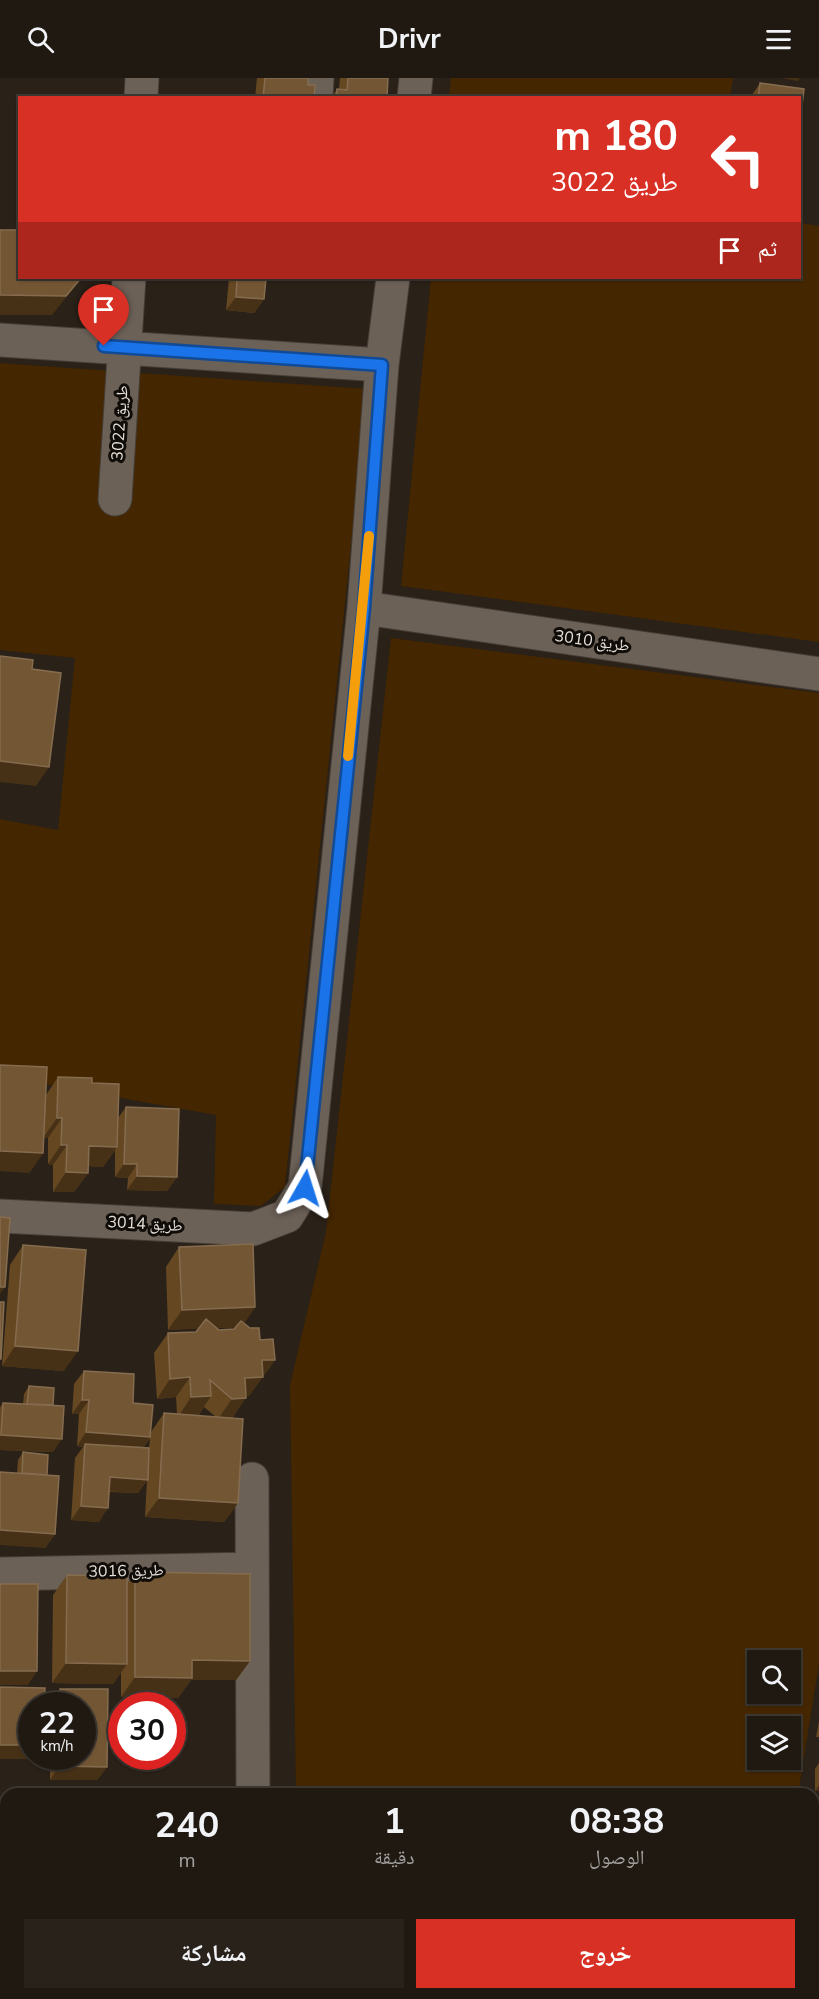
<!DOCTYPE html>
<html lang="ar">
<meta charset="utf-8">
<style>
:root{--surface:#201912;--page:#28221b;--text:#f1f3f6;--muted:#a2a09f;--line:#3d3832;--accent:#d93025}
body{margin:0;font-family:"Nunito Sans","Noto Naskh Arabic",sans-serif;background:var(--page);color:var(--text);direction:rtl;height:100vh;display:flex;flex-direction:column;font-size:22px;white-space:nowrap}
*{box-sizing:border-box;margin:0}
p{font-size:20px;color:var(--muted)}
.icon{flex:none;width:33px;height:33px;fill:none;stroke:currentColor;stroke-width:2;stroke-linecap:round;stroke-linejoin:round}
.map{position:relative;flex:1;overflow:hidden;direction:ltr}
.drawer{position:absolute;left:0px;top:1710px;width:819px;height:212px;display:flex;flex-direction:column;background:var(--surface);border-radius:18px 18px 0 0;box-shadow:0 2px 4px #0004,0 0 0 2px var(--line);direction:rtl}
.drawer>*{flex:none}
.guide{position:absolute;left:18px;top:18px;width:783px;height:183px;border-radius:0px;box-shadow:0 2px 4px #0004,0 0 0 2px var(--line);direction:rtl;background:#d93025;color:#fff;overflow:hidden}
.tools{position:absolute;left:747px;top:1572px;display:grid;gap:12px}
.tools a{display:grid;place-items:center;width:54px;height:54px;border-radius:0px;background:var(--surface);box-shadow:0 2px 4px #0004,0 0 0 2px var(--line);font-size:30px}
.speed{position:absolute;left:18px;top:1614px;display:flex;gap:12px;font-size:30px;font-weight:700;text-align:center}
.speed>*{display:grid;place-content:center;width:78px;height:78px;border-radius:50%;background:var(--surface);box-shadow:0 2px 4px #0004,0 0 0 2px var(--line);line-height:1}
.speed small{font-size:15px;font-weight:400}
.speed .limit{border:9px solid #d22;background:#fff;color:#111}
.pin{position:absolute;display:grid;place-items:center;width:51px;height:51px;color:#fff;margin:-62px -26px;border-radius:50% 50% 50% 0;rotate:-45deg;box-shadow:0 0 6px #0007}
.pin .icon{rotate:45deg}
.me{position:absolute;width:66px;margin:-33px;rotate:6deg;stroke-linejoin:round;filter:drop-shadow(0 0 4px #0008)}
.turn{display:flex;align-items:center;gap:21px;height:126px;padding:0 24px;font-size:27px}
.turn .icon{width:78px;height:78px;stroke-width:2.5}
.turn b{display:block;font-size:42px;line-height:51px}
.then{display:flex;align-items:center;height:57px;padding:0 24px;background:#0003;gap:12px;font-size:22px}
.eta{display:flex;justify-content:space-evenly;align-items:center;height:102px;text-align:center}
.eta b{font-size:36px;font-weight:700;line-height:42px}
.cta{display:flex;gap:12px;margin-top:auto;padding:12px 24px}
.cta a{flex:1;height:69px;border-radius:0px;background:var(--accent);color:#fff;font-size:24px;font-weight:700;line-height:69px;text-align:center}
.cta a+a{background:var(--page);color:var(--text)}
header{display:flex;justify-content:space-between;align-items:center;height:78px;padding:0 24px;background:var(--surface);font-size:27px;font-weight:700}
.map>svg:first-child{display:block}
.green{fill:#442600;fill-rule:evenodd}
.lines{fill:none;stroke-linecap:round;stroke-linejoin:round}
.minor-casing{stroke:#453e37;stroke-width:35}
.minor{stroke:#6c6157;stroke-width:33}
.wall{fill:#654722;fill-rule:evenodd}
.shaded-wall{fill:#473116}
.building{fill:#735735;stroke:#856c4f;stroke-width:1.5}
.route-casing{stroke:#114b97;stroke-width:15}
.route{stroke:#1a73e8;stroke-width:10}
.slow{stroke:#f59e0b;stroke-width:10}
.labels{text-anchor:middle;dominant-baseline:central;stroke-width:6;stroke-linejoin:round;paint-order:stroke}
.street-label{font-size:16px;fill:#e6e0d9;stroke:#100c08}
</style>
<header><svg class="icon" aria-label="menu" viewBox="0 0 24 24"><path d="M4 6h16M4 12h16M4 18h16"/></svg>Drivr<svg class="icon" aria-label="search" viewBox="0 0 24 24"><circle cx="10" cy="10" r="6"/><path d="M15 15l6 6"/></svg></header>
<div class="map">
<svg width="819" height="1921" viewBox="0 0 819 1921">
<rect width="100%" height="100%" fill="#2a2118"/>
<path class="green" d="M451 0H733L730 19H449Z
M800 145 819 148V564L401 508 431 200H800Z
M0 285 367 311 285 1109 261 1128 214 1126 216 1037 0 998V741L58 752 75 580 0 572Z
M391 560 819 615V1586L798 1716H296L290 1307 326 1154ZM758 1582H790V1616H758ZM758 1648H790V1682H758Z"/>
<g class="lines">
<defs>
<path id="minor" d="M141 20 142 0
M316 20 317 0
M414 20 416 0
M0 262 382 287
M115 421 129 200
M364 530 819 596
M0 1138 253 1151 287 1138 305 1109 364 530 382 287 393 200
M252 1401 253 1716
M0 1496 252 1491
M0 1751H6
M508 1916 509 1921"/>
</defs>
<use href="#minor" class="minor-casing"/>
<use href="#minor" class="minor"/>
</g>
<path class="wall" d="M257 0H308V7L314 20H255Z
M340 0H388L387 20H331L337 11H339Z
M760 5 800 20H750Z
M229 200H266L264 221 254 235 226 232Z
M58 999 92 1005 118 1040 126 1029 177 1099 167 1113 127 1112 128 1100 115 1099V1072L103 1089 88 1088V1095L74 1114H53V1087L48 1086V1060H43V1075L29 1095 46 1017Z
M23 1167 64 1293 2 1288 10 1187Z
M179 1169 255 1229 244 1245 260 1262 275 1282 249 1318H246L233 1339 238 1425 224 1444 145 1439 147 1402 138 1415 110 1414 99 1444 71 1442 75 1380 83 1369 77 1368 79 1336H72L74 1306 84 1293 133 1325 151 1354 164 1335 177 1336 176 1319 157 1321 154 1275 168 1255 196 1254 198 1250 168 1252 166 1189ZM236 1249 234 1251 219 1252 216 1250ZM204 1329 216 1339 198 1338ZM150 1360 149 1370H143Z
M29 1308 53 1327V1374L0 1372V1329L3 1325 23 1326 24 1316Z
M23 1374 47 1397 55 1456 45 1470 17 1395 18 1382Z
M135 1494 250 1583 236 1602H191L178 1620 121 1619V1594L113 1606 52 1605 53 1517 67 1497 127 1506Z
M60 1611H108L107 1689 97 1702H50V1678H82V1628H50V1625Z
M819 1643V1659H816Z
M819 1685V1713H815V1691Z
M819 1764V1833H813V1766L814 1765Z
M32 1916H99V1921H31Z
M104 1916H170V1921H104Z
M176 1916H323V1921H177Z
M324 1916H390L391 1921H324Z
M396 1916H463V1919L462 1921H396Z
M554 1916H690V1921H554Z
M703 1916H763L759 1921H703Z
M773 1916H813L819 1921H770Z"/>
<path class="shaded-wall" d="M781 0H800L798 3Z
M82 200 52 237H0V217Z
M236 219 264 221 254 235 226 232Z
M0 683 49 689 36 708 0 704Z
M57 1040H62L48 1060H43Z
M61 1067H67L53 1087 48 1086Z
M89 1068 117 1069 103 1089 75 1087Z
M0 1073 43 1075 29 1095 0 1093Z
M124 1086H137L128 1100 115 1099Z
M66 1094 88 1095 74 1114H53Z
M137 1098 177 1099 167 1113 127 1112Z
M0 1209H5L0 1216Z
M255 1229 242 1249 168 1252 182 1232Z
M15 1268 78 1273 64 1293 2 1288Z
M262 1282H275L249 1318 231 1319 245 1300Z
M190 1299 176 1319 157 1321 170 1301Z
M211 1318 198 1338 178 1339 191 1319Z
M246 1320 233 1339 218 1341 232 1321Z
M82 1322H89L79 1336H72Z
M86 1354 150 1359 141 1373 85 1366 83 1369 77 1368Z
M1 1357 62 1361 53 1374 0 1372V1359Z
M110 1399 148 1402 138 1415 101 1413Z
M159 1420 238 1425 224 1444 145 1439Z
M81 1428 108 1430 99 1444 71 1442Z
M0 1452 55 1456 45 1470 0 1467Z
M192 1582 250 1583 236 1602H191L178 1620 121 1619 135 1599Z
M66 1585 127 1586 113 1606 52 1605Z
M0 1593H37L28 1607H0Z
M0 1667H32V1678H36L35 1681H0Z
M59 1688 107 1689 97 1702H50Z
M819 1707V1713H815Z
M815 1813H819V1833H813V1816Z
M0 1839H6V1859H0Z
M813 1912H819V1921H802L806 1916H813Z
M712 1916H763L759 1921H708Z"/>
<path class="building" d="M265 0H308V7H315L314 20H263Z
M348 0H388L387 20H336L337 11 347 12Z
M760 5 804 11 800 44V20H758Z
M0 152H20V200H81L66 218 0 217Z
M237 200H266L264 221 236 219Z
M0 578 33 582 32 591 61 595 49 689 0 683Z
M0 987 47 989 43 1075 0 1073Z
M58 999 92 1000V1005L119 1006 117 1069 89 1068 88 1095 66 1094 67 1067H61L62 1040H57Z
M126 1029 179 1031 177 1099 137 1098V1086H124Z
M0 1139 10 1140 5 1209H0Z
M253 1166 255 1229 182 1232 179 1169Z
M23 1167 86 1172 78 1273 15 1268Z
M0 1224H4L1 1281H0Z
M206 1241 219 1252 234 1251 241 1243 250 1250H259L260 1262 273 1261 275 1282H262L263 1299 245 1300 246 1320 232 1321 210 1302 211 1318 191 1319 190 1299 170 1301 168 1255 196 1254Z
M84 1293 134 1296 133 1325 153 1327 150 1359 86 1354 89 1322H82Z
M29 1308 54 1310 53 1327 27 1326Z
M3 1325 64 1328 62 1361 1 1357Z
M164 1335 243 1341 238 1425 159 1420Z
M85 1366 149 1370 148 1402 110 1399 108 1430 81 1428Z
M23 1374 48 1377 47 1397 22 1395Z
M0 1394 59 1398 55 1456 0 1452Z
M135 1494 250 1496V1583L192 1582V1600L135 1599Z
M67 1497 127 1498V1586L66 1585Z
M0 1506H38L37 1593H0Z
M0 1609 45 1610 44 1628H32V1667H0Z
M60 1611H108L107 1689 59 1688V1678H82V1628H59Z
M0 1758H6V1839H0Z
M819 1764V1813H815L814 1765Z
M813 1843H819V1912H813Z
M0 1849 6 1850V1916H26V1921H0Z
M44 1916H99V1921H44Z
M114 1916H170V1921H114Z
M187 1916H245V1921H182V1920H187Z
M260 1916H323V1921H260Z
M334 1916H390L391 1921H335Z
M406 1916H463V1919L445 1921H407Z
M568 1916H631V1921H568Z
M638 1916H690V1921H638Z
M778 1916H809V1921H778Z"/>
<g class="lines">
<defs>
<path id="route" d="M104 268 382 287 364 530 305 1110"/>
</defs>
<use href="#route" class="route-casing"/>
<use href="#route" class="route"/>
<path class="slow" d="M348 678 369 458"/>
</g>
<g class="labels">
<g class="street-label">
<text transform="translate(120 345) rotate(-86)">طريق 3022</text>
<text transform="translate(592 563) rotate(8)">طريق 3010</text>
<text transform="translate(145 1146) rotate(3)">طريق 3014</text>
<text transform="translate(126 1493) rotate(-1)">طريق 3016</text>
</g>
</g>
</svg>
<div class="tools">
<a><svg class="icon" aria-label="search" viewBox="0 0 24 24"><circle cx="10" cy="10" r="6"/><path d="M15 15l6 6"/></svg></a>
<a><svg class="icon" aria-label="layers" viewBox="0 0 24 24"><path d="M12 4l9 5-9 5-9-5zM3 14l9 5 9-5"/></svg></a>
</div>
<div class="speed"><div>22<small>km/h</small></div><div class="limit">30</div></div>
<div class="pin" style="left:104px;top:268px;background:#d93025"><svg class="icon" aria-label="arrive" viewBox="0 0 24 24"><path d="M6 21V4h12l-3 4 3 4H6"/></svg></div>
<svg class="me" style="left:305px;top:1110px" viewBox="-20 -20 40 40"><path d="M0-17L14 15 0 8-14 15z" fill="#1a73e8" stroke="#fff" stroke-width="4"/></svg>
<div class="guide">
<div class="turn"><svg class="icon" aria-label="left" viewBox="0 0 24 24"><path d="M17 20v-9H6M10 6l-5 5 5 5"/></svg><div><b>180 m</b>طريق 3022</div></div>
<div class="then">ثم<svg class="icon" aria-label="arrive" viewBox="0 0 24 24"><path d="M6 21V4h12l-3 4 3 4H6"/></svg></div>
</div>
<section class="drawer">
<div class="eta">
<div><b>08:38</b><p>الوصول</p></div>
<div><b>1</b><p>دقيقة</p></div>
<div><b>240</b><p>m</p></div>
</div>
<div class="cta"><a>خروج</a><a>مشاركة</a></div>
</section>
</div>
